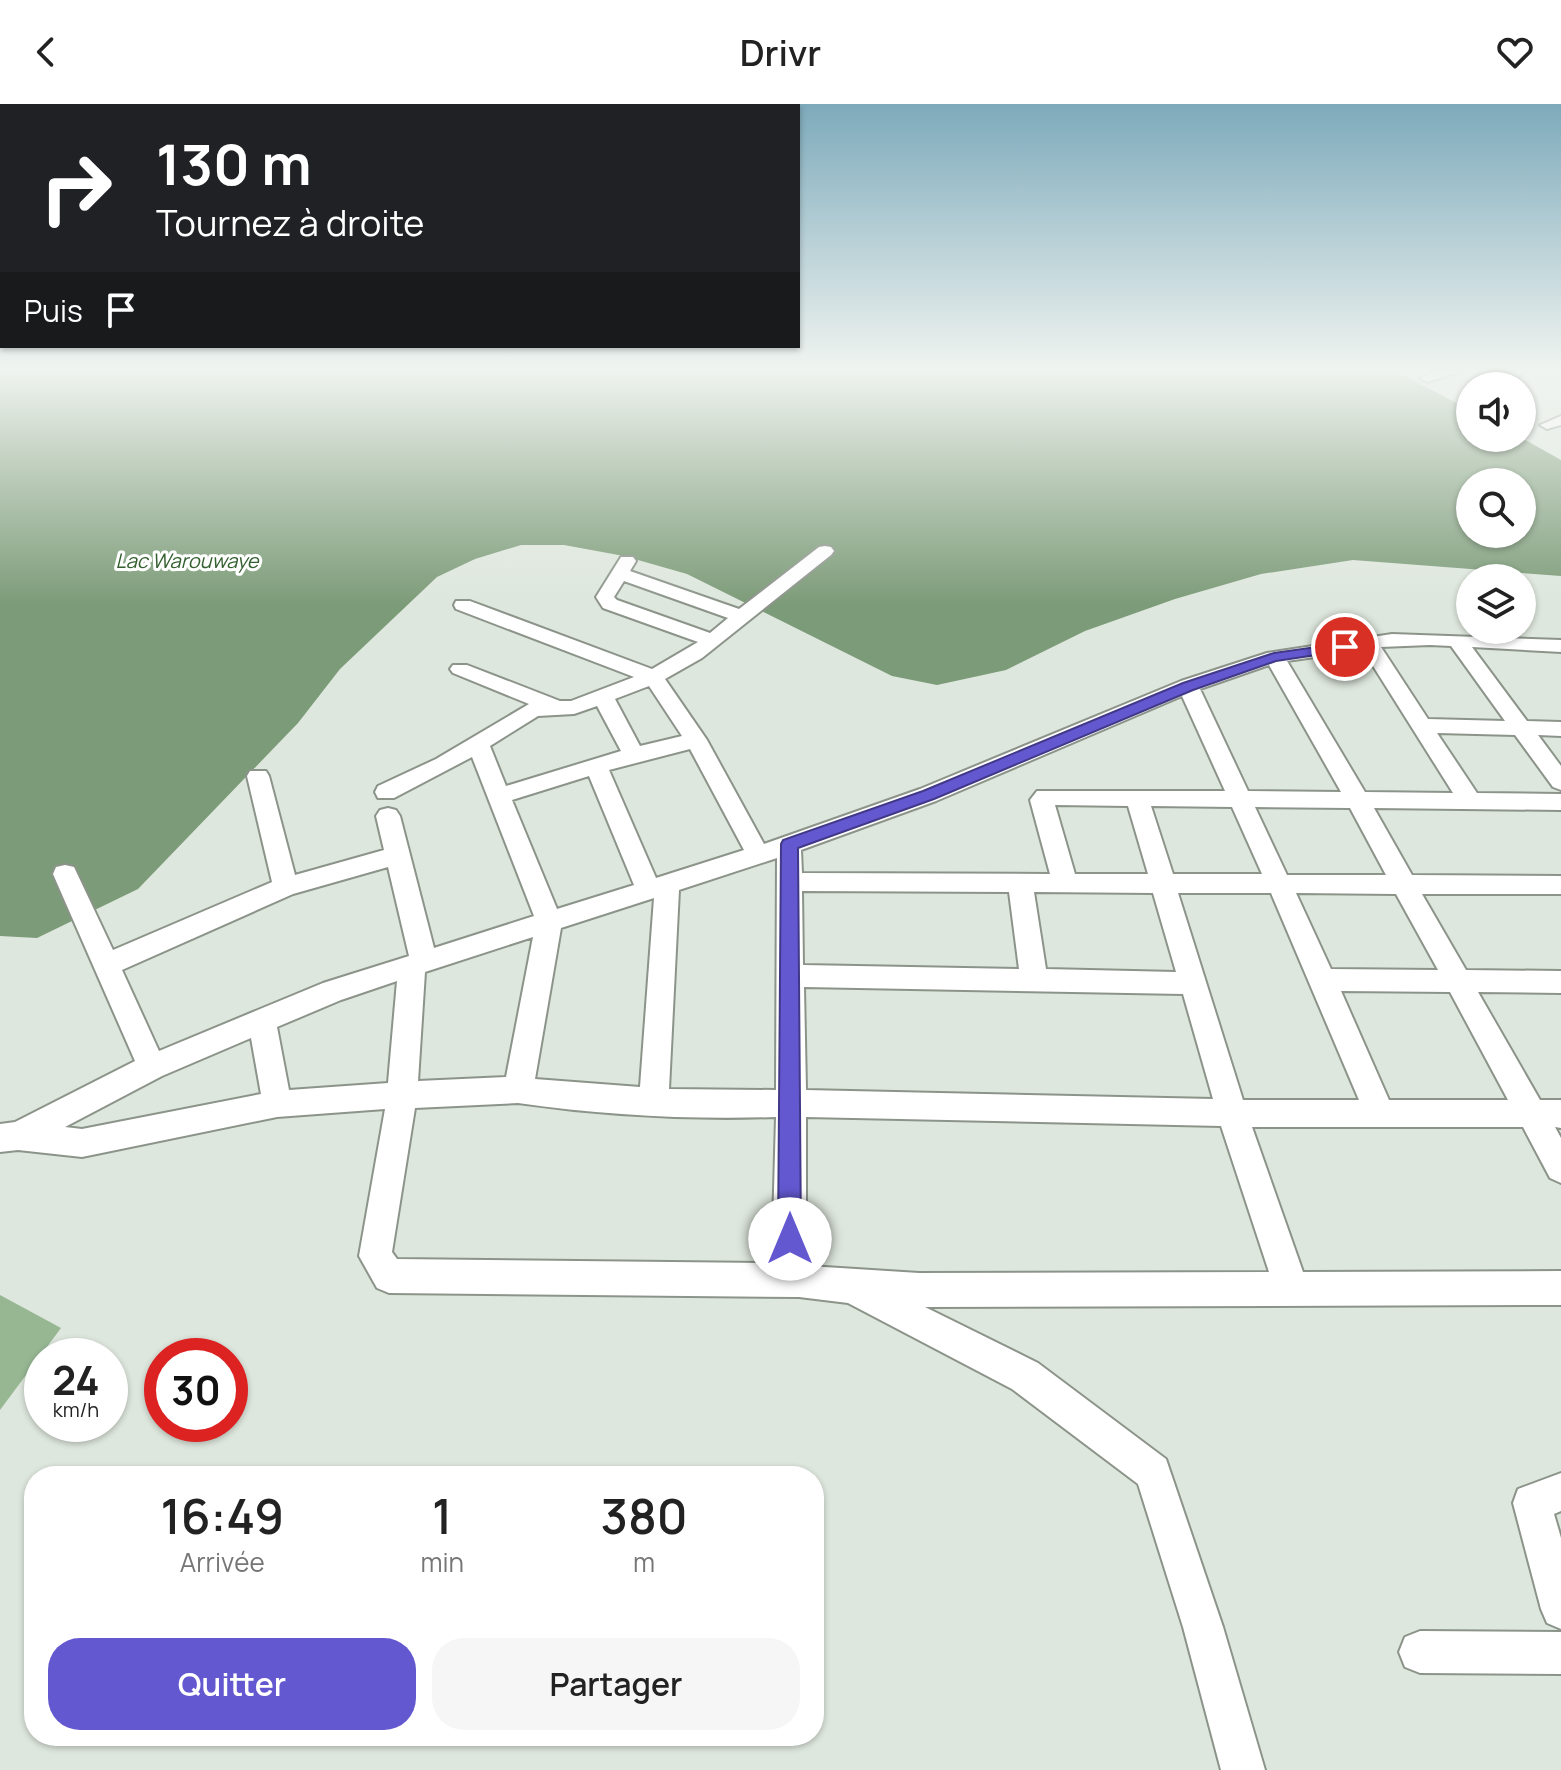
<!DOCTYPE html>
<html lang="fr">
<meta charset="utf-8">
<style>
:root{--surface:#fff;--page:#f6f6f6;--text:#222;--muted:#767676;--accent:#6458d1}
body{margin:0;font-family:Manrope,sans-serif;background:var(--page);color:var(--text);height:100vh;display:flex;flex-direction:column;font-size:30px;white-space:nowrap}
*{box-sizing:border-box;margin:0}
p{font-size:26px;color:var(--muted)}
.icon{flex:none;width:44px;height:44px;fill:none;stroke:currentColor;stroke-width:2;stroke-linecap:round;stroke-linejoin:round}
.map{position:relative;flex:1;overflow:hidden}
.sheet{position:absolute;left:24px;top:1362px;width:800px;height:280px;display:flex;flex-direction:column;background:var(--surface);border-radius:32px;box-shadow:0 2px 6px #0004}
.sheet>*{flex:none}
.top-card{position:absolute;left:0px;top:0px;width:800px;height:244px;box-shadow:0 2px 6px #0004;background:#202124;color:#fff;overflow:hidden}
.tools{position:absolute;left:1456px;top:268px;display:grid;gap:16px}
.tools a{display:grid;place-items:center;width:80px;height:80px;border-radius:50%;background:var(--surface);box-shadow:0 2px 6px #0004;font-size:40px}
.speed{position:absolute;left:24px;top:1234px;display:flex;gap:16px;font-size:40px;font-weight:700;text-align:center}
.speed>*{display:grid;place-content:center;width:104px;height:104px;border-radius:50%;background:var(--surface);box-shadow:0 2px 6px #0004;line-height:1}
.speed small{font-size:20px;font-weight:400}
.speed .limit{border:12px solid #d22;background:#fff;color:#111}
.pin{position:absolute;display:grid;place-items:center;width:68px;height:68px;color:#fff;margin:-34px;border:4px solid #fff;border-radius:50%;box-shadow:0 2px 8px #0007}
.me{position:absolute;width:88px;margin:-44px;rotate:0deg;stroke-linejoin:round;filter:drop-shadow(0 0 6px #0008)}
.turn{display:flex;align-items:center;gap:28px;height:168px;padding:0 24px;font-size:36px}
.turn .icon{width:104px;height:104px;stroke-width:2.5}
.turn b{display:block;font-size:56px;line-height:68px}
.then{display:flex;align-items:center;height:76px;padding:0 24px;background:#0003;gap:16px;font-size:30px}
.eta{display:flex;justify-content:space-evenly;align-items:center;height:136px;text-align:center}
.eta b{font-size:48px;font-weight:600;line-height:56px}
.action{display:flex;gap:16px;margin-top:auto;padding:16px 24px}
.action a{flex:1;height:92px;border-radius:32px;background:var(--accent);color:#fff;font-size:32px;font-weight:600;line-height:92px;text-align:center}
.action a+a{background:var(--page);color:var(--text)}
header{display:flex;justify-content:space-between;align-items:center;height:104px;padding:0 24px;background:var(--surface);font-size:36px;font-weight:600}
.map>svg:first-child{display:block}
.forest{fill:#97b793}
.water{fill:#7c9b78;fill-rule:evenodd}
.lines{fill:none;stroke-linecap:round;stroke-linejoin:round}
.minor-casing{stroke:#8c948a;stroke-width:4}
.minor{fill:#fff;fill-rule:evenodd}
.route{fill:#6458d1;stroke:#413988;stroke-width:2}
.labels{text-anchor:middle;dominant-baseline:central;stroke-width:6;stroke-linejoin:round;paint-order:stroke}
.far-water-label{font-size:20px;font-style:italic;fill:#34602f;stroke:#fff}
</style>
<header><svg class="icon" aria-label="back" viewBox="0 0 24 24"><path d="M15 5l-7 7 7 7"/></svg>Drivr<svg class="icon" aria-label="heart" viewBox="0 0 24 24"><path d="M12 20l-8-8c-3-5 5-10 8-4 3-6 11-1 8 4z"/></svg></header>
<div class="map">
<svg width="1561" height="1666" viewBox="0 0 1561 1666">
<rect width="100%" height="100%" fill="#dee7dd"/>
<path class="forest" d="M0 1191 61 1224 0 1306Z"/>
<path class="water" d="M0 268H1397L1470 306V334H1522L1561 356V472L1353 456 1261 470 1175 495 1085 527 1006 566 937 581 892 572 687 470 624 452 564 441H521L475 455 437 473 340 565 298 619 138 785 37 834 0 832ZM1470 378H1522V430H1470Z"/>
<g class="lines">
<defs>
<path id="minor" d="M1434 268H1460L1427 278 1420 274Z
M1508 268H1524L1508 282H1492Z
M1561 312V321L1547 325 1540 321Z
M825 442 831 443 834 447 831 451 702 554 665 575 707 636 764 740 920 685 1181 577 1267 549 1392 530 1561 536V548L1472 543 1527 617 1561 618V632L1538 631 1561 662V686L1553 683 1515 631 1437 629 1477 689 1561 690V706L1374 704 1412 771 1561 772V790H1422L1466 866 1561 867V889L1478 888 1540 996H1561V1024L1555 1023 1561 1034V1079L1550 1074 1523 1023H1252L1303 1168 1561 1167V1201L925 1203 1038 1259 1166 1355 1223 1523 1265 1666H1221L1183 1523 1138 1380 1012 1285 848 1199 799 1193 389 1189 377 1184 359 1152 385 1005 277 1013 82 1053 18 1046 0 1048V1020L15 1018 135 957 53 770 56 763 65 761 74 763 113 846 272 778 247 672 250 667H266L269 672 295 771 384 746 376 712 380 706 388 704 396 706 400 712 434 844 534 812 472 653 394 694H378L375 688 378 682 436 655 529 600 453 569 450 565 453 561H467L560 597H571L634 573 456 505 454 501 456 497H470L652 565 698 538 603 504 596 493 621 453H633L636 457 630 467 739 505 819 443ZM624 477 728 514 710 529 617 496 614 493ZM1430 541 1451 542 1505 617 1428 615 1381 543ZM1363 546 1453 689 1365 688 1287 557ZM1269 561 1341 688 1248 687 1200 585ZM649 582 682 632 640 642 615 595ZM1182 592 1225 687H1037L1030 696 1050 770 802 769 801 746 936 697ZM597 602 621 647 506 682 490 642 538 612 574 610ZM690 645 744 746 656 774 609 666ZM589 672 634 781 557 805 512 696ZM1055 701 1128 702 1148 770H1075ZM1151 702 1232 703 1262 770H1173ZM1255 703 1350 704 1386 771H1287ZM777 754 776 986 669 985 679 786ZM388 763 409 852 323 879 159 947 122 866 293 790ZM802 787 1009 788 1019 865 803 861ZM1034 788 1153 789 1176 868 1046 865ZM1178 789H1271L1359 996H1243ZM1296 789 1396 790 1438 866 1331 865ZM654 794 640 983 535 975 561 824ZM533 833 506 973 418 977 425 868ZM397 877 388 979 289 986 277 923 341 896ZM804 883 1183 890 1213 995 806 986ZM1341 887 1450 888 1508 996H1389ZM251 934 261 990 82 1025 65 1023 162 972ZM518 999C602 1011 691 1016 776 1013L772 1159 397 1155 392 1148 415 1004ZM806 1013 1221 1022 1269 1168 919 1169 809 1162 806 1157Z
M1561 1369V1407L1554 1410 1561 1434V1525L1547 1519 1541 1505 1513 1399 1518 1385Z
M1420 1527 1561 1528V1570L1420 1569 1405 1563 1399 1548 1405 1533Z"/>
</defs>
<use href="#minor" class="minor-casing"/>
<use href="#minor" class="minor"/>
</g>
<linearGradient id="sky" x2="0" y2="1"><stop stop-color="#7daabb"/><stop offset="0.53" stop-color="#f0f4f0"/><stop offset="1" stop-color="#f0f4f0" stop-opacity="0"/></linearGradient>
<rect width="1561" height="501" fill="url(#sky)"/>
<path class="route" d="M1345 539 1352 543 1350 546 1276 557 1193 586 934 695 798 744 801 1135 798 1143 790 1146 782 1143 778 1135 781 740 783 736 923 687 1183 579 1274 549Z"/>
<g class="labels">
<g class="far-water-label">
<text x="187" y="456">Lac Warouwaye</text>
</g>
</g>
</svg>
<div class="tools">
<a><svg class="icon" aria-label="sound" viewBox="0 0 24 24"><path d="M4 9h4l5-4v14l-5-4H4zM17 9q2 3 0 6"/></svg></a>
<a><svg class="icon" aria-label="search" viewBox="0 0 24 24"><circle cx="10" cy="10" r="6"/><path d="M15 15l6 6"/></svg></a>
<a><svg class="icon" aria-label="layers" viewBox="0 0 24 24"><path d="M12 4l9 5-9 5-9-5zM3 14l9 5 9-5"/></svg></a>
</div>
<div class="speed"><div>24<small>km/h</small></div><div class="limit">30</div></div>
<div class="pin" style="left:1345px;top:543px;background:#d93025"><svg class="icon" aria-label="arrive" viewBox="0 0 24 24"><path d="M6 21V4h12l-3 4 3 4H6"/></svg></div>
<svg class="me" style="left:790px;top:1135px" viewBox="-20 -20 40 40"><circle r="19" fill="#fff"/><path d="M0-13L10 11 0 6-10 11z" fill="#6458d1"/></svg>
<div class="top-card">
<div class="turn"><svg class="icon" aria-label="right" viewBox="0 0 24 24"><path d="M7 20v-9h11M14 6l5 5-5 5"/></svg><div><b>130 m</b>Tournez à droite</div></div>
<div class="then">Puis<svg class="icon" aria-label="arrive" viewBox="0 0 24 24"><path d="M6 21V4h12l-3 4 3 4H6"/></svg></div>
</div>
<section class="sheet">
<div class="eta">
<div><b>16:49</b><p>Arrivée</p></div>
<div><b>1</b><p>min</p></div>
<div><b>380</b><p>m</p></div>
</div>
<div class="action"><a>Quitter</a><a>Partager</a></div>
</section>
</div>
